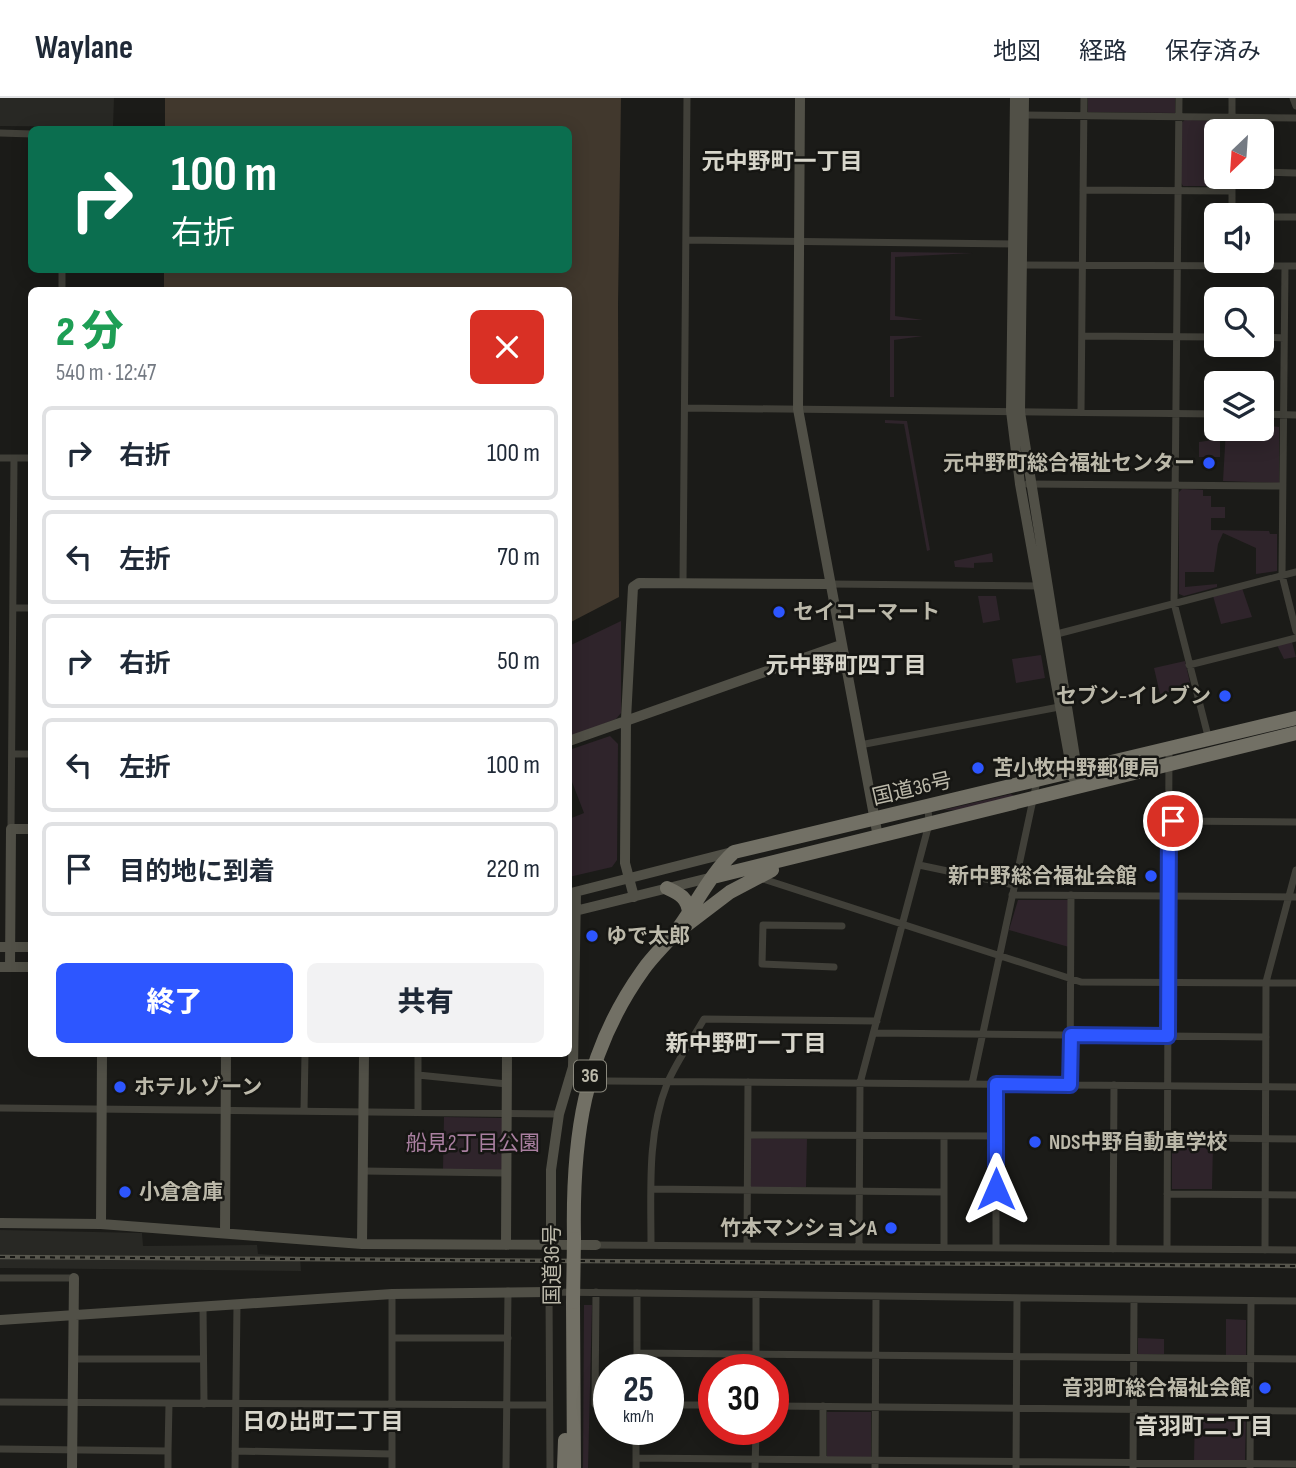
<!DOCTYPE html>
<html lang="ja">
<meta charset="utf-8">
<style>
:root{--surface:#fff;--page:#f2f2f3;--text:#1f2937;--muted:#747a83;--line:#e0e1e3;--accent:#2d56ff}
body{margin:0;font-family:"Sofia Sans Condensed","Noto Sans JP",sans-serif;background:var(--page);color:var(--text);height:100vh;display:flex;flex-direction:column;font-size:26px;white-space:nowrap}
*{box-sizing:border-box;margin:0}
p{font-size:23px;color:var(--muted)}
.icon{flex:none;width:38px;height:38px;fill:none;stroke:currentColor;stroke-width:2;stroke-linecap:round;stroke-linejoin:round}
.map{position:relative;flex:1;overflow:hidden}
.sheet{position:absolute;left:28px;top:189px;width:544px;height:770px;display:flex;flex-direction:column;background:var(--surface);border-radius:10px;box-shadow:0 4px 18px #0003}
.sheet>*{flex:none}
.hud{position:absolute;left:28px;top:28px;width:544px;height:147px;border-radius:10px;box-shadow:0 4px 18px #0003;background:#0b6e4f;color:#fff;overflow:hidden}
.needle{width:46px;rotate:205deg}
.tools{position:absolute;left:1204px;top:21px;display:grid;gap:14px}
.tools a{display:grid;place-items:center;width:70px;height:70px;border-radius:10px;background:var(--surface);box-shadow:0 4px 18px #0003;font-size:35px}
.speed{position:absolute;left:593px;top:1256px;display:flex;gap:14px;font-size:35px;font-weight:700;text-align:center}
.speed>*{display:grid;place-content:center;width:91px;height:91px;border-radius:50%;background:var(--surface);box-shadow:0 4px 18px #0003;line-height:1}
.speed small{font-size:18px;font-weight:400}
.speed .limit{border:10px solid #d22;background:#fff;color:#111}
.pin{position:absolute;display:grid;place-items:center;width:60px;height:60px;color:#fff;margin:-30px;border:4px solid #fff;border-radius:50%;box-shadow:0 2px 7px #0007}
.me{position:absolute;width:77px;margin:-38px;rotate:0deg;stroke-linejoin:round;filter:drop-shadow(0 0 5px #0008)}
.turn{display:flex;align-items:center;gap:24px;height:147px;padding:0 28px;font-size:32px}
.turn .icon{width:91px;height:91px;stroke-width:2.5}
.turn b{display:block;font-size:49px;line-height:60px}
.round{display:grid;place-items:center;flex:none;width:74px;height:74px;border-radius:10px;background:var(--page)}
.head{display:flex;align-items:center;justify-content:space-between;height:119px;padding:0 28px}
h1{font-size:42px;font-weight:800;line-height:52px;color:#1e9e55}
.button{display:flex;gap:14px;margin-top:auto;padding:14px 28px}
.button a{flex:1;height:80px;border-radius:10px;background:var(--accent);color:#fff;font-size:28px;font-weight:800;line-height:80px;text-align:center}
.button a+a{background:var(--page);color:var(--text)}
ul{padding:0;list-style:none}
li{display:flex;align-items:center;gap:21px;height:94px;margin:0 14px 10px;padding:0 14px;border:4px solid var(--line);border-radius:10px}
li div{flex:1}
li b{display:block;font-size:26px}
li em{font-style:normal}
header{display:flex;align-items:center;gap:42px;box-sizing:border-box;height:98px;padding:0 35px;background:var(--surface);border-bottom:2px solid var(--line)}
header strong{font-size:33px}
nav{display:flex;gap:38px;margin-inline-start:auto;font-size:24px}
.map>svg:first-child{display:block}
.built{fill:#282824}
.green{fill:#2f242b}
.water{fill:#41382d}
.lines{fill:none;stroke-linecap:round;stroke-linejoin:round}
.street{stroke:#414039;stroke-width:7}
.secondary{stroke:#515047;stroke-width:10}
.highway{stroke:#727065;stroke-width:14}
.rail-casing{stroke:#56554c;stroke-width:4.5}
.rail{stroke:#161613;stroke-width:2;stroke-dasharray:5;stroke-linecap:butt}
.highway-bridge{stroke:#727065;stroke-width:14}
.route-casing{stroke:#1d38a6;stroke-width:18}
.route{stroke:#2d56ff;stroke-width:12}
.poi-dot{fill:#2d56ff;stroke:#161613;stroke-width:2.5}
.labels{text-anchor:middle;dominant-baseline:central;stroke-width:5;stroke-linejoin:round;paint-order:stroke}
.shield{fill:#161613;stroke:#8a887d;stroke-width:2}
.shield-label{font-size:19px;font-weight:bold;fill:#bcb9aa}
.poi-label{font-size:21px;font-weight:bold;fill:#bcb9aa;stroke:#161613;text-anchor:start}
.street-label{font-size:21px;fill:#bcb9aa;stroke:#161613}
.park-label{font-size:21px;fill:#a97fa0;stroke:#161613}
.neighbourhood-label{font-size:23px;font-weight:bold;fill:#d8d6cb;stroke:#161613}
</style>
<header>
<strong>Waylane</strong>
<nav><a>地図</a><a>経路</a><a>保存済み</a></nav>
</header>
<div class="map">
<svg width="1296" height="1370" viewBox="0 0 1296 1370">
<rect width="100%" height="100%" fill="#1b1b18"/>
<path class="built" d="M0 0H114L113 29 0 28Z
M0 1132 142 1135 143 1148 257 1147 258 1156 300 1159 301 1173 0 1170Z"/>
<path class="green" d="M1088 0H1175V15L1088 14Z
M1185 22 1229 23V33H1216V79H1230V88H1183L1180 83 1181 25Z
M891 154 973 155 895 159V218L923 222H890Z
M890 238H923L894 242V299H890Z
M885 322 907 323 930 452 927 453 904 326 885 325Z
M1262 327 1279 329V385L1223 383 1226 331H1262Z
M1220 341V359H1199V344Z
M1182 391 1203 392V398H1211V409H1225V420H1211V432L1269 433 1270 436H1277V473L1256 476V450L1223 435 1218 446 1214 474H1185V489L1217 486V489L1184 498 1179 496V394Z
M992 455 993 464 974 465V470L955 469 954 463Z
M1242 490 1252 519 1221 526 1213 498Z
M978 498H996L1000 522 983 525Z
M621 523V615L616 621 569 639V548Z
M1292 544 1296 559 1284 561 1277 547Z
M1041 557 1045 580 1016 585 1012 561Z
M1185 563 1191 589 1160 596 1154 570Z
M610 638 618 646 617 762 612 769 569 779V721L584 715 569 676V652Z
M1011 696 1014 698 963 712H943Z
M1018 802H1068L1069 849 1009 832Z
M444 1019 502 1020 503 1072 443 1071Z
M751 1040 807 1041 806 1089H751Z
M1172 1044 1213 1045 1212 1091H1172Z
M584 1207H592L588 1370H583Z
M1226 1221 1246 1222V1257H1226Z
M1138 1240 1164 1241V1256H1138Z
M827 1314H871V1359H827Z
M1195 1316 1246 1317 1245 1363 1194 1362Z"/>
<path class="water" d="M165 0H621L618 207 619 499 569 525V192H164V172H569V32L165 31Z"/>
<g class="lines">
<path class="street" d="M1179 0 1174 505 1209 642
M1293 0 1296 8
M1024 17 1296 20
M1232 33V0
M0 35 32 36
M1262 74 1296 75
M1083 92 1232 93
M1232 117V79
M1262 119H1296
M686 142 1015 146
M1020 167 1296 168
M1285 168 1282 477 1296 533
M62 192V175
M1082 238 1216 239
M1262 239 1284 240
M685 310 1216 316
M1081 314 1084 0
M1262 316 1296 317
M0 360H32
M1027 386 1282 388
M683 485 687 0
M829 486 1042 488
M13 510H32
M1053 537 1296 474
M1189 567 1296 540
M860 647 1059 609
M12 656H32
M1169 723 1296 724
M11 731 14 360
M919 767 1014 787
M760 780 1081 884 1296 885
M1012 797 1296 799
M834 869 762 866 763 827 842 828
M874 935 1266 939
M418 977 507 986
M607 983 1296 989
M972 986 1037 683
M1070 987 1071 797
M0 1010 559 1016
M304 1013 305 956
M418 1014V956
M748 1037 996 1038
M1113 1039 1296 1041
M363 1073 506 1075
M651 1091 944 1094
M1167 1096 1296 1097
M651 1146C651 1093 647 1036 667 986 676 964 692 942 704 921L877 923
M596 1147 1296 1152
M747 1148 748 984
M859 1149 860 985 929 726 928 709
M944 1149V1038
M996 1150V986
M1113 1151 1114 987
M1167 1151 1169 650
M1265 1152 1266 884 1296 772
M0 1180H74
M596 1194 595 1306H609
M203 1208 204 1306
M392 1240H508
M637 1255 1296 1261
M74 1261H203
M637 1272V1195
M756 1272V1198
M0 1304 548 1307
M668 1307H714
M774 1308 1296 1313
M0 1351 168 1353 169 1306
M235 1353 392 1356
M636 1360 1296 1366
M823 1362V1308
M168 1370V1353
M235 1370 237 1207
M392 1370V1196
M506 1370 508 1193
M550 1370 549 1194 1296 1203
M636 1370V1332
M755 1370 756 1332
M875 1370 876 1199
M1016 1370 1017 1201
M1133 1370 1134 1202
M1250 1370 1251 1203"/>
<path class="secondary" d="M800 0 798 311 878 739
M1015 0 1011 313 1020 386 1073 680
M1024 0 1020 314 1078 678
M569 643 841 547
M571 795 732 754
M634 799 625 765 626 621 633 489 639 485 829 486
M571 814 713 779
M0 849H32
M0 869H32
M10 869 11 731H32
M0 1125 101 1126 362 1146 596 1147
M101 1126 102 956
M225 1135 226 956
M362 1146 364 956
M506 1147 507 956
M551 1147V1072L559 1016 573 969 576 794
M0 1222 392 1196 549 1194
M72 1370 74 1180"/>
<path class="highway" d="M713 779 1296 635
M667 790C680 796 688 800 689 815
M684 829 730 794 772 772
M574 1141C572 1041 583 956 643 872 652 859 664 848 674 836 695 809 709 777 734 754L1296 620
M573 1204 574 1370
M564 1370 565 1342"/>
<defs>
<path id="rail" d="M0 1159 1296 1168"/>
</defs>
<use href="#rail" class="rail-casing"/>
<use href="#rail" class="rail"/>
<path class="highway-bridge" d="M573 1204 574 1141"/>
</g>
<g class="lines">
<defs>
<path id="route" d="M996 1091V986L1070 987 1071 937 1168 938 1169 723H1173"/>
</defs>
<use href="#route" class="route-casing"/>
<use href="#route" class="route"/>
</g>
<g class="poi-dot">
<circle cx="1209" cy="365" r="7"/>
<circle cx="779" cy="514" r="7"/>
<circle cx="1225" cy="598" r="7"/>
<circle cx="978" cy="670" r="7"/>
<circle cx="1151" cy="778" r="7"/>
<circle cx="592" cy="838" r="7"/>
<circle cx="120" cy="989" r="7"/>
<circle cx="1035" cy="1044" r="7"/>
<circle cx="125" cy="1094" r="7"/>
<circle cx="891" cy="1130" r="7"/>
<circle cx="1265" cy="1290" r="7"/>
</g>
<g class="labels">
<rect class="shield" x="574" y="962.5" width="32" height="31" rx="5"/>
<g class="shield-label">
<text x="590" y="978">36</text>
</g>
<g class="poi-label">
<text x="1195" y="365" text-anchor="end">元中野町総合福祉センター</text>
<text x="793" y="514">セイコーマート</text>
<text x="1211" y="598" text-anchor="end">セブン-イレブン</text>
<text x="992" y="670">苫小牧中野郵便局</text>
<text x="1137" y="778" text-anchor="end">新中野総合福祉会館</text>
<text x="606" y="838">ゆで太郎</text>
<text x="134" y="989">ホテル ゾーン</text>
<text x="1049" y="1044">NDS中野自動車学校</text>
<text x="139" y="1094">小倉倉庫</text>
<text x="877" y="1130" text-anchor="end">竹本マンションA</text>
<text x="1251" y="1290" text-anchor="end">音羽町総合福祉会館</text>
</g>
<g class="street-label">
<text transform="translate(912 691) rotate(-13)">国道36号</text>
<text transform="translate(552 1167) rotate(-90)">国道36号</text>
</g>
<g class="park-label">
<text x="473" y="1045">船見2丁目公園</text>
</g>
<g class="neighbourhood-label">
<text x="782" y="64">元中野町一丁目</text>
<text x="846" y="568">元中野町四丁目</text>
<text x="746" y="946">新中野町一丁目</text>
<text x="323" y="1324">日の出町二丁目</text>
<text x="1204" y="1329">音羽町二丁目</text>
</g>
</g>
</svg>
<div class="tools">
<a><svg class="needle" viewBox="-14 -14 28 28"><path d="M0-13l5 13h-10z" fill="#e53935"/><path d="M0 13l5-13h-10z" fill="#747a83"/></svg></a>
<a><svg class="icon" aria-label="sound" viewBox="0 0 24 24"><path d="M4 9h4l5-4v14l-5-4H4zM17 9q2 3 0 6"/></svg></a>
<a><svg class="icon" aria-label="search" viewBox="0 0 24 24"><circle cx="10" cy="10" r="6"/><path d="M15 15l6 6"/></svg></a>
<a><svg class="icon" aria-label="layers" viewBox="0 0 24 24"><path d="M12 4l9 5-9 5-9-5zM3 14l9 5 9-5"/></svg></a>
</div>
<div class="speed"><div>25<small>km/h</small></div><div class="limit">30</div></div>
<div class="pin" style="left:1173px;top:723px;background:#d93025"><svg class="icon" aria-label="arrive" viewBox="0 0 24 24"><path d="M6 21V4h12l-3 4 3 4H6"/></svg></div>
<svg class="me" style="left:996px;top:1091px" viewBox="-20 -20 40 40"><path d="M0-17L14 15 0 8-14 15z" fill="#2d56ff" stroke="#fff" stroke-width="4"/></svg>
<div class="hud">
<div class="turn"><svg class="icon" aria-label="right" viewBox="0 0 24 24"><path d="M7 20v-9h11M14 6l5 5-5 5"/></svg><div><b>100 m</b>右折</div></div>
</div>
<section class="sheet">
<div class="head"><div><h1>2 分</h1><p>540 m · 12:47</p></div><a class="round" style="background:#d93025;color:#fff"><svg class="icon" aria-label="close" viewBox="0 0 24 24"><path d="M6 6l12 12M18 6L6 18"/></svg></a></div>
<ul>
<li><svg class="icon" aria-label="right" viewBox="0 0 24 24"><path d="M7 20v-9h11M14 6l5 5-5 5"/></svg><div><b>右折</b></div><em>100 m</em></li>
<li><svg class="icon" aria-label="left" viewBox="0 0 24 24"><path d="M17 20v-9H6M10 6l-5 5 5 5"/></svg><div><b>左折</b></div><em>70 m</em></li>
<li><svg class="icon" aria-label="right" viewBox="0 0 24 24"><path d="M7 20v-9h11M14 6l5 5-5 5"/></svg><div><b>右折</b></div><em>50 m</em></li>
<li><svg class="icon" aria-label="left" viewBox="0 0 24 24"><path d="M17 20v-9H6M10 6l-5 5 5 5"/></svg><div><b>左折</b></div><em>100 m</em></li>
<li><svg class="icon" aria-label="arrive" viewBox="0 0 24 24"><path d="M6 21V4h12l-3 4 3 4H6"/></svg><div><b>目的地に到着</b></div><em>220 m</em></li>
</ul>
<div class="button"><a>終了</a><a>共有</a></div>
</section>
</div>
